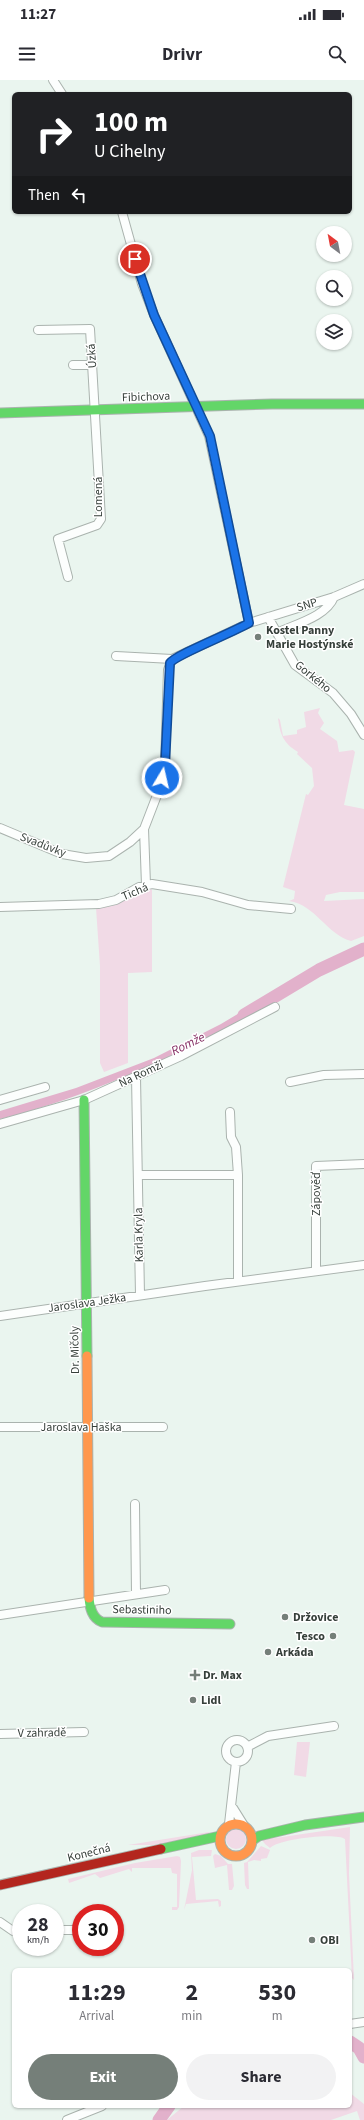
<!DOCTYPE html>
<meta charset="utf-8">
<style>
:root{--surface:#fff;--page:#f2f2f3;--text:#2b2b33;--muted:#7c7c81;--accent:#757f79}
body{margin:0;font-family:"Source Sans 3",sans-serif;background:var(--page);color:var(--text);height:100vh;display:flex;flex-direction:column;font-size:15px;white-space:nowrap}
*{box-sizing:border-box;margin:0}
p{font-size:13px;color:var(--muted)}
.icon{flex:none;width:22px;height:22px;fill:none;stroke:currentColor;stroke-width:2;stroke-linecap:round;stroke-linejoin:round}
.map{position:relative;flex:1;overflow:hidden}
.drawer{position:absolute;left:12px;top:1888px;width:340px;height:140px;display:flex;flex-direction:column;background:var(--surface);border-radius:6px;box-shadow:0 1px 3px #0004}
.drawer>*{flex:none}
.guide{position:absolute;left:12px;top:12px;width:340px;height:122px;border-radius:6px;box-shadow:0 1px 3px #0004;background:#202124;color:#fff;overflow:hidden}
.needle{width:26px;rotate:328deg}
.tools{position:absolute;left:316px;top:146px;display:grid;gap:8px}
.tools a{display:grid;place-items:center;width:36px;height:36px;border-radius:50%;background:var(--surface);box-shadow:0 1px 3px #0004;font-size:20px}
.speed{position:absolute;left:12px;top:1824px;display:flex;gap:8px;font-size:20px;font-weight:700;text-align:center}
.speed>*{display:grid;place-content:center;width:52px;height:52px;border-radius:50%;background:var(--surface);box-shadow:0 1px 3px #0004;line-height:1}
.speed small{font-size:10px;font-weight:400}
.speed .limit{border:6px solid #d22;background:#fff;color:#111}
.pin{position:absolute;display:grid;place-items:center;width:34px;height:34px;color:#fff;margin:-17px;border:2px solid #fff;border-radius:50%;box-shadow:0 1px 4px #0007}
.me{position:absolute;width:44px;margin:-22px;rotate:9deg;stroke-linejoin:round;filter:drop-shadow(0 0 3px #0008)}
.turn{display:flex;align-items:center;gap:14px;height:84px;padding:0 16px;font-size:18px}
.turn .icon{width:52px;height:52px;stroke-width:2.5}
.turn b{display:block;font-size:28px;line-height:34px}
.then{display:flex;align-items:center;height:38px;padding:0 16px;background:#0003;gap:8px;font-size:15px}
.eta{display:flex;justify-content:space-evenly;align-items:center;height:68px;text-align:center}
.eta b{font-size:24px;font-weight:700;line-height:28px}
.cta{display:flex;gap:8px;margin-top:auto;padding:8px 16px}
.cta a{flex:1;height:46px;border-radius:24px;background:var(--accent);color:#fff;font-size:16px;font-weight:700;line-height:46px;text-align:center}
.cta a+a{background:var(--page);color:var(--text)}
.status{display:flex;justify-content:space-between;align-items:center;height:28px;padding:0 20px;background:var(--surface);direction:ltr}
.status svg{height:11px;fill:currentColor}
header{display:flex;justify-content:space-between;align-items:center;height:52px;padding:0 16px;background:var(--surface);font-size:18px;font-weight:700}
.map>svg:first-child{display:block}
.green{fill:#f1dae6}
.water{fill:#e2b1cb}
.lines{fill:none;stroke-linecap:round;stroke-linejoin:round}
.river{stroke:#e2b1cb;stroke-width:13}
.street-casing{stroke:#aab3ae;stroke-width:10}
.fast-casing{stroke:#aab3ae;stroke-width:11}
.slow-casing{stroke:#aab3ae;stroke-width:11}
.jam-casing{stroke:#aab3ae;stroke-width:11}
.street{stroke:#fcfefd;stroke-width:8}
.fast{stroke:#63d668;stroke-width:9}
.slow{stroke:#ff974d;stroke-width:9}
.jam{stroke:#b3261e;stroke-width:9}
.route-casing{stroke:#114b97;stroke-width:10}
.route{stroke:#1a73e8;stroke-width:7}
.poi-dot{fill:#757f79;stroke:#fff;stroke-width:1.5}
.labels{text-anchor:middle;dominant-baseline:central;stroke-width:3;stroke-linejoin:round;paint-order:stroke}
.street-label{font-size:12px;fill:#363f3a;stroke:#fff}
.poi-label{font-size:12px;font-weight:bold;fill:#363f3a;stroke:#fff;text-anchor:start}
.water-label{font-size:13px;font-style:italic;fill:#842e63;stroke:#fff}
</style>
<div class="status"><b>11:27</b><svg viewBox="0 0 49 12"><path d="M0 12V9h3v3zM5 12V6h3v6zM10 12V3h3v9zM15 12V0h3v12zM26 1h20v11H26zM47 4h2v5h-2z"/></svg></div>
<header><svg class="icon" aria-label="menu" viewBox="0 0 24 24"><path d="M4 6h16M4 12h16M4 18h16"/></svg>Drivr<svg class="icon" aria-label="search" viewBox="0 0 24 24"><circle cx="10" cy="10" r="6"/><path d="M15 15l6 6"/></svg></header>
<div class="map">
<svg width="364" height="2040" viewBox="0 0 364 2040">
<rect width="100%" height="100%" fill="#eaf5ef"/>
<path class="green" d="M320 628 318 633 324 643 320 649 337 661 339 672 353 670 355 672 344 725 364 729V812H340L326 815 324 821 364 819V856L351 861C326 854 316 825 289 821L294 819 295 811 283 807 306 714 308 715 314 706 312 688 297 674 298 672C283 663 280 654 278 638L280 640 283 656 297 654V650L306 647 304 632Z
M152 809V892L128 893V983L104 992 100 983V886L96 828 111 826Z
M297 1662H310L306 1697 294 1695Z
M350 1747 349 1794 354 1900 352 1898 345 1759C336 1752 278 1759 270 1768L265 1764 262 1760Z
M226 1759a10 10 0 1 1 20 0a10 10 0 1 1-20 0Z
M209 1752 210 1757 153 1765H128Z
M261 1766 270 1770 267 1778 261 1779V1781L254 1780 248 1782 249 1809H247L245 1805 244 1783 247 1782Z
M199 1770H212L211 1776 192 1777 196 1820 218 1819 221 1821V1826L219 1827 218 1821 186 1824 184 1830 192 1790 191 1773Z
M215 1774 221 1776 228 1784H232L234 1806 232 1810H229L227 1785 215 1788 213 1776Z
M177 1776 180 1777 181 1781 179 1827 177 1830H172V1827H177V1794L172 1793 171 1788H132V1792L129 1789 100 1798 95 1794 69 1803 68 1799 135 1783Z
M350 2013 364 2024V2040H360L357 2031 331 2040H167L184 2026H350Z"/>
<path class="water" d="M256 923 260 930C177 975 92 1016 0 1039V1031L76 1008 154 978 221 944Z"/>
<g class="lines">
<path class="river" d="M244 935 319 890 364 869
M350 1962 359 1968 364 1977
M159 2040 169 2026"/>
<defs>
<path id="street" d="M53 0 62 14
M122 132 142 204 154 235 209 356 249 543
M38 250 90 249 101 439 97 445 58 459 68 497
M73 285H92
M268 537 295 585 333 613 351 634 364 655
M277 553C295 544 326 537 334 517
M116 576 172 579 249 543 334 517 364 504
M0 748 62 774 86 778 109 776 130 762 144 749 159 710 165 685 168 590 172 579
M144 749 146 805
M0 827 99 824 116 820 139 807 152 804 202 812 248 825 291 829
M136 997 140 1215
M290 1002 324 995 364 994
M0 1020 45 1007
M230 1032 231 1057 236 1067 238 1095
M0 1044 84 1020 181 976 275 927
M138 1095H238V1201
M316 1191V1086L364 1084
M0 1236 205 1206 364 1185
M0 1347H163
M135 1424 136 1514
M0 1535 165 1510
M0 1654 84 1652
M226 1671a11 11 0 1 1 22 0a11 11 0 1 1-22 0Z
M247 1667 268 1656 334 1646
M233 1728 243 1744
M229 1744 236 1682
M0 1842 13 1851H21
M55 1850H74
M350 1944 364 1942
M67 2040 102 2026"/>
<path id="fast" d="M0 333 272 324H364
M84 1020 87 1276
M89 1518C90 1528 92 1538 102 1542L230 1544
M253 1760 259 1756 305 1745 364 1737
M161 1769 220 1756"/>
<path id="slow" d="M87 1276 89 1518
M220 1760a16 16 0 1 1 32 0a16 16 0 1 1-32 0Z"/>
<path id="jam" d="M0 1805 161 1769"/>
</defs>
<use href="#street" class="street-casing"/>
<use href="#fast" class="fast-casing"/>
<use href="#slow" class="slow-casing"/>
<use href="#jam" class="jam-casing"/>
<use href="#street" class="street"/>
<use href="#fast" class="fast"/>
<use href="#slow" class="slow"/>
<use href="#jam" class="jam"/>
</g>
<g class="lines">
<defs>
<path id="route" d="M135 179 154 235 210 356 249 543C234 552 175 575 170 583L165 685 162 698"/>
</defs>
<use href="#route" class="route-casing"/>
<use href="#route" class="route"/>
</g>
<g class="poi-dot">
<circle cx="258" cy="557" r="4"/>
<circle cx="285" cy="1537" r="4"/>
<circle cx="333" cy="1556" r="4"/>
<circle cx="268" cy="1572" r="4"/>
<path d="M193 1589h4v4h4v4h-4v4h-4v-4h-4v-4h4z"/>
<circle cx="193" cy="1620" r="4"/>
<circle cx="312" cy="1860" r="4"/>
</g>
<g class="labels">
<g class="street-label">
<text transform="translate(92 276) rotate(-94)">Úzká</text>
<text transform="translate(146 317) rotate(-2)">Fibichova</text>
<text transform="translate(98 417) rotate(-90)">Lomená</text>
<text transform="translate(307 525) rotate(-17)">SNP</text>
<text transform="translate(313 597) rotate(39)">Gorkého</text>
<text transform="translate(43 765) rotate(21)">Svadůvky</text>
<text transform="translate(135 812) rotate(-23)">Tichá</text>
<text transform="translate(141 994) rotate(-25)">Na Romži</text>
<text transform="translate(316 1114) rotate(-90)">Zápověď</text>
<text transform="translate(139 1155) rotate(-91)">Karla Kryla</text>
<text transform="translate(87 1223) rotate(-8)">Jaroslava Ježka</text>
<text transform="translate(75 1270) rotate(-91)">Dr. Mičoly</text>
<text x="81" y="1347">Jaroslava Haška</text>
<text transform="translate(142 1530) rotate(1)">Sebastiniho</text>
<text transform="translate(42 1653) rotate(-1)">V zahradě</text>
<text transform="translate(89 1773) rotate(-14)">Konečná</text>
</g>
<g class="poi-label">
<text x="266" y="550">Kostel Panny<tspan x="266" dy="14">Marie Hostýnské</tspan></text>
<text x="293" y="1537">Držovice</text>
<text x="325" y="1556" text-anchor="end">Tesco</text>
<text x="276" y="1572">Arkáda</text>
<text x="203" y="1595">Dr. Max</text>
<text x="201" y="1620">Lidl</text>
<text x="320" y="1860">OBI</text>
</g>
<g class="water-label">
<text transform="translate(188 964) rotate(-26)">Romže</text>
</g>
</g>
</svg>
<div class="tools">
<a><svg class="needle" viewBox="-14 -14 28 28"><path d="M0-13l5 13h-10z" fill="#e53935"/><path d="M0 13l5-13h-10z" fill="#7c7c81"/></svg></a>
<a><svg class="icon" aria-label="search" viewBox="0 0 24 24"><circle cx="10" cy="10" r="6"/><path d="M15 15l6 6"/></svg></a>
<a><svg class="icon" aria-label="layers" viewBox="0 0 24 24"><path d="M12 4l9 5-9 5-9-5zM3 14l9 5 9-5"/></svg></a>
</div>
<div class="speed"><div>28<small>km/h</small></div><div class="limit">30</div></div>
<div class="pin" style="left:135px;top:179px;background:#d93025"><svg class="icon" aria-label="arrive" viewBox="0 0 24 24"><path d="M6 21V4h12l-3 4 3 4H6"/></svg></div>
<svg class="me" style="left:162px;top:698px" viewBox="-20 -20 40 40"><circle r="17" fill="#1a73e8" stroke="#fff" stroke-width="3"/><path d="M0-11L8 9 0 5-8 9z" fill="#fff"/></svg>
<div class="guide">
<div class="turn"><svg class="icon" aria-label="right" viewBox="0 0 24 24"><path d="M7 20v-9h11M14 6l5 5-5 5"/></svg><div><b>100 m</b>U Cihelny</div></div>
<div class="then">Then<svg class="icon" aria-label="left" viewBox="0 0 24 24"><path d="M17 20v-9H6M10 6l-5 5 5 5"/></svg></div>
</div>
<section class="drawer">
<div class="eta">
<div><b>11:29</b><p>Arrival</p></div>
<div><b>2</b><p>min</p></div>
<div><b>530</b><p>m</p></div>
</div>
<div class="cta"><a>Exit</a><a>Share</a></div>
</section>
</div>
